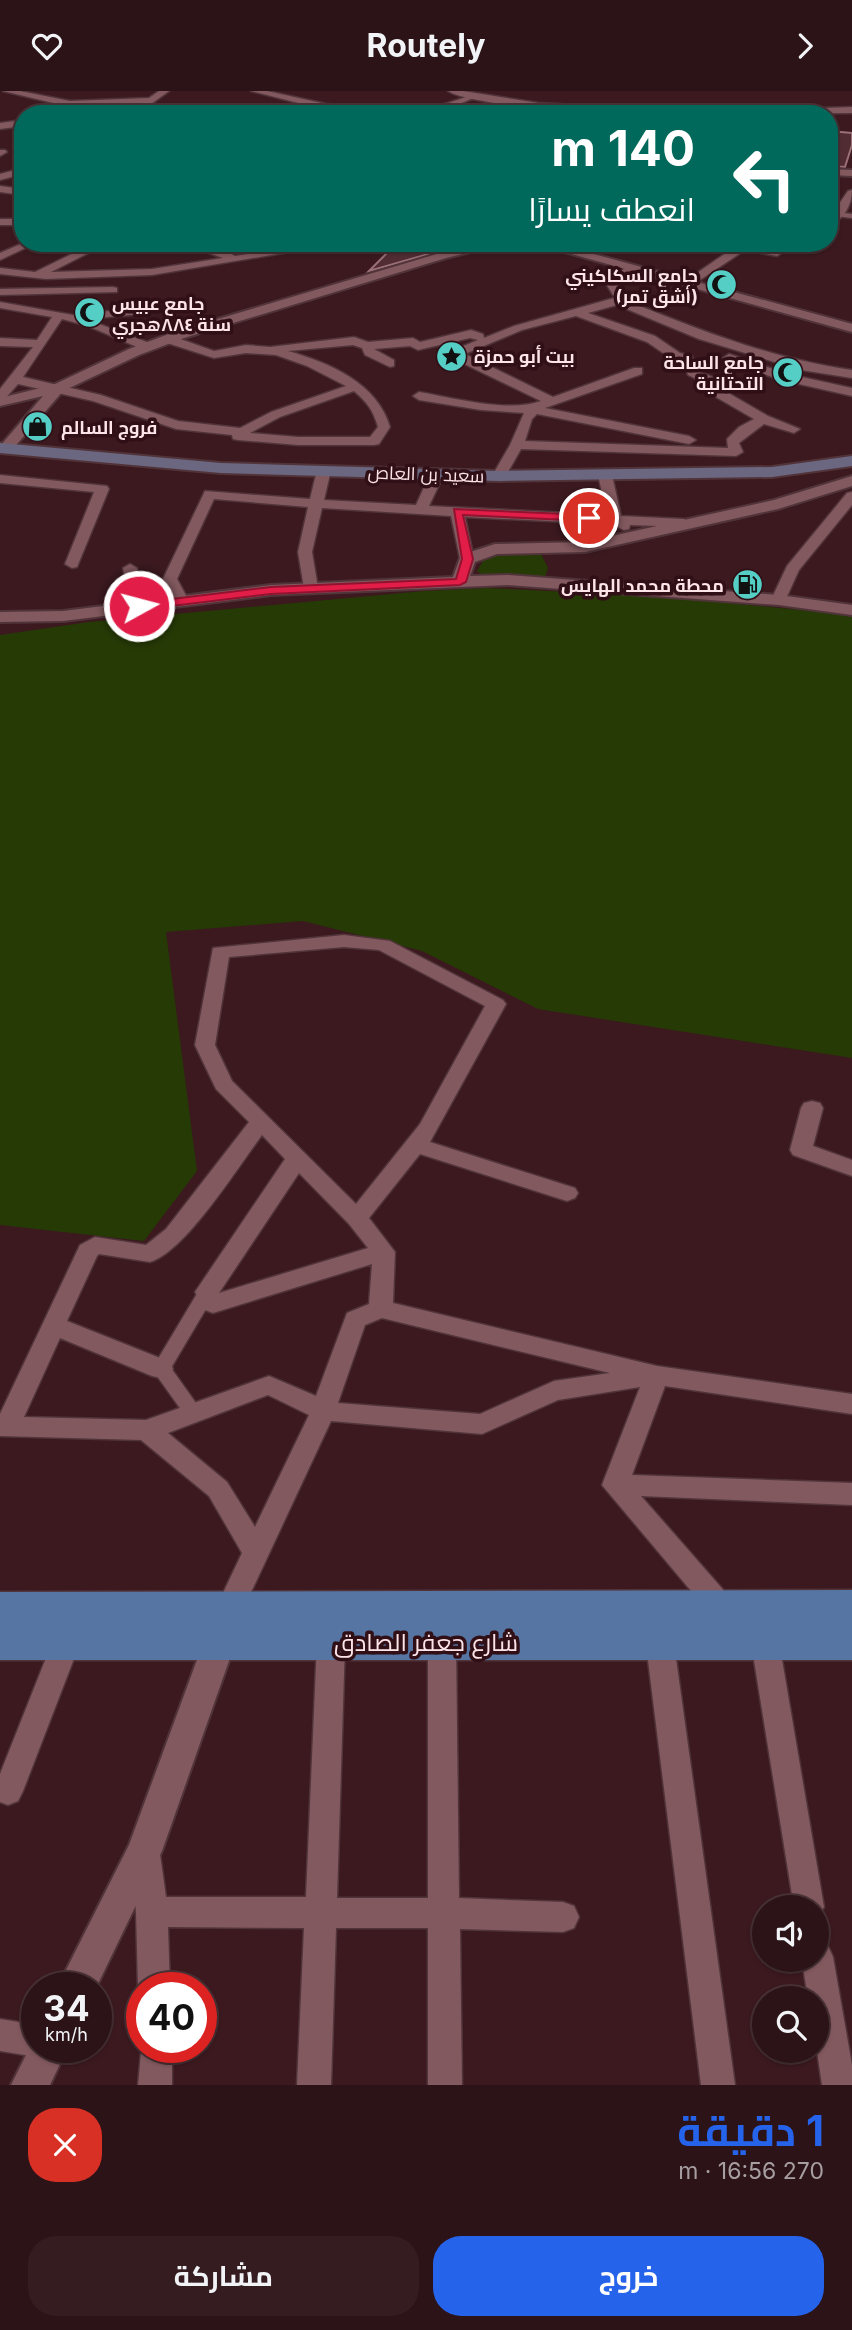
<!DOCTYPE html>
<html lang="ar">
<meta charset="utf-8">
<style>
:root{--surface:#2c1317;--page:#341c20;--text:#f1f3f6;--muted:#a69ea1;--line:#483236;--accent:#2563eb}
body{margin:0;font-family:Inter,Cairo,sans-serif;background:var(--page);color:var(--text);direction:rtl;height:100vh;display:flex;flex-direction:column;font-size:26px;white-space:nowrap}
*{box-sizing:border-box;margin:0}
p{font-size:23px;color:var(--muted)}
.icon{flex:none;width:38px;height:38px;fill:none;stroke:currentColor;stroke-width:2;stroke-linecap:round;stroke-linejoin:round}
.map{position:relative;height:1994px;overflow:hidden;direction:ltr}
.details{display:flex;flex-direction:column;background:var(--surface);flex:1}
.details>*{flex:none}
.banner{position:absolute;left:14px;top:14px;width:824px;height:147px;border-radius:28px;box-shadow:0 2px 5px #0004,0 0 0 2px var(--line);direction:rtl;background:#00695c;color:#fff;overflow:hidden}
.controls{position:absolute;left:752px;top:1804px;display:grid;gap:14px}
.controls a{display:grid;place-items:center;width:77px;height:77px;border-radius:50%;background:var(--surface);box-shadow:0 2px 5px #0004,0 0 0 2px var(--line);font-size:35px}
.speed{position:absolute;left:21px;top:1881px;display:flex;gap:14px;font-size:35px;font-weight:700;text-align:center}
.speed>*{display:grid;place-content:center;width:91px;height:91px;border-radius:50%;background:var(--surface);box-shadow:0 2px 5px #0004,0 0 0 2px var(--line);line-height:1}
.speed small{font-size:18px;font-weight:400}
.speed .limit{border:10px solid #d22;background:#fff;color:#111}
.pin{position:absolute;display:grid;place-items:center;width:60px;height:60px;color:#fff;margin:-30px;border:4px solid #fff;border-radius:50%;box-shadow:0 2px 7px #0007}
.me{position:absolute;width:77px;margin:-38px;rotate:83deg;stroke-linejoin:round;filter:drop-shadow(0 0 5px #0008)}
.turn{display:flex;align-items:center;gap:24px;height:147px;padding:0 28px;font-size:32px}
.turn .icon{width:91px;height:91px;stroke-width:2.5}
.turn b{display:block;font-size:49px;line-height:60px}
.round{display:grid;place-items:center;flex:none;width:74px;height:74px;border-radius:28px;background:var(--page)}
.head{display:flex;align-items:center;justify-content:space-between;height:119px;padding:0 28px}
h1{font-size:42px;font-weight:700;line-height:52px;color:var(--accent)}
.action{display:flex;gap:14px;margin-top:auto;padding:14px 28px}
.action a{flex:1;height:80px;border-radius:28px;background:var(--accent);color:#fff;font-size:28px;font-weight:700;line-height:80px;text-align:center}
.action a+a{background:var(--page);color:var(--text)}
header{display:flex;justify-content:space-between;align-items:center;height:91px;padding:0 28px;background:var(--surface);font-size:32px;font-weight:700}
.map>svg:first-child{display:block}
.green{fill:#263a05}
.building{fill:#512d33;stroke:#9b7076;stroke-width:2}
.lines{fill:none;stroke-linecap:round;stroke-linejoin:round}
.pedestrian-casing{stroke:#51343a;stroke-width:3}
.minor-casing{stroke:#51343a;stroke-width:3}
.tertiary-casing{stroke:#51343a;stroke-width:4}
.secondary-casing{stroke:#51343a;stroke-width:4}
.primary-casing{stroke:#51343a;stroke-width:3}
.pedestrian{fill:#82595f;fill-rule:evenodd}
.minor{fill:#82595f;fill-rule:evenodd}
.tertiary{fill:#82595f;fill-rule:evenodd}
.secondary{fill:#6c6780;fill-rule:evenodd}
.primary{fill:#5675a2;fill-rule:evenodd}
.route{fill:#e11d48;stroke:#92132f;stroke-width:2}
.labels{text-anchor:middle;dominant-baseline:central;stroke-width:7;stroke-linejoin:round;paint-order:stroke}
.far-poi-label{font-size:18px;font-weight:bold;fill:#fde4e8;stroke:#300f16;text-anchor:end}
.far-street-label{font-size:18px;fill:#fde4e8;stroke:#300f16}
.near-street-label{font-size:24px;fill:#fde4e8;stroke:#300f16}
</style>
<header><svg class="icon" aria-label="forward" viewBox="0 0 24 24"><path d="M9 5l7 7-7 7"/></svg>Routely<svg class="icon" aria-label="heart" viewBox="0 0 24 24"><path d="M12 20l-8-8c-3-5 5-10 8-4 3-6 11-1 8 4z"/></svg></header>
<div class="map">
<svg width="852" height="1994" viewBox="0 0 852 1994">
<rect width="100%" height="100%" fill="#3b191f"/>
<path class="green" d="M499 460 540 461 548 477 544 489 488 487 477 480 486 465Z
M487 497 654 505 852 524V967L538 918 422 860 303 830 166 841 197 1080 144 1150 0 1134V544L89 531 424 500Z"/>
<path class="building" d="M830 40 852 42V54L845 76 830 75Z
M445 153 446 158 369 180 395 154Z"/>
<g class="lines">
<defs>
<path id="pedestrian" d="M472 4 474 7C462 11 441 23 430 23L442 14Z
M836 121 852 123V127L836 125Z
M207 1195 213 1196 216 1201 171 1277 203 1322 201 1327 194 1329 187 1327 152 1278 201 1196Z"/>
<path id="minor" d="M3 0H20L70 10 149 7 159 0H169L151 13 70 16Z
M251 0H267L326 13 374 17 379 20 374 23 326 19Z
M448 0H463L538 12 684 20 688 23C624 23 558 22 494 12 480 9 460 7 448 0Z
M852 16V22L738 23 742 20Z
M23 29V35L0 38V32Z
M0 59H5L7 61 0 65Z
M23 77V83L0 89V83Z
M0 95 23 98V104L0 101Z
M852 99C852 114 844 128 830 134V126L848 100Z
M0 128H23V134H0Z
M23 152H36L0 169V162Z
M94 152H108L51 181 152 178 223 167 181 152H200L223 158 235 165 316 152H343L152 184 46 188 0 183V177L35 181Z
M745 152 775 158 783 152H795L777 165 745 159 691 195 681 193 739 153Z
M628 175 634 178 617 192 621 200 634 206 628 210C701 240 774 268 852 279V287L801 279 699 248 617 214 588 222 655 245 680 262 692 265 697 279 734 296 736 299 730 303 768 325 800 338 794 342 764 333 739 352 743 361 736 365 521 358 504 388 499 389 492 385 510 354 524 322 481 319 419 309 413 305 419 301C454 307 509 322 541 310L456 269 452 262 454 259 478 249 470 247 418 259 410 255 374 258 394 269V275L390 276 365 264 362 257 353 254 288 260C330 272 377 292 390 336L379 353 374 354H298L238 349 233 348 232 344 176 338 93 310 18 293 4 309 0 310V298L33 256 0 255V247L37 249 52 226 0 217V211L73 224 78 222 145 218 147 220 141 223 86 228 152 253V259H144L88 235 62 228 23 286 101 304 178 330 240 337 271 321 346 295 307 275 276 264 246 262 214 267 164 251V245H172L214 260 246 254 270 256 354 246 368 251 413 247 420 251 471 239 483 243 484 247 514 235 614 207 617 206 613 204 605 191ZM576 225 647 251 672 268 683 270 688 284 720 299 714 303 716 306 754 328 739 336 727 348 728 357 525 350 532 328 537 323 689 353 696 349 689 345 545 317 642 283V277H634L553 306 465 263 522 239ZM354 300C367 311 373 319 378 336L370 346H298L250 342 280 326Z
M113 196 117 197V201L0 204V198Z
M729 263 788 283 852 297V305L781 289 725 270 723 267Z
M324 375 331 379 324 409 416 414 430 383 437 379 444 383 429 415 607 424 598 384 605 380 612 384 621 425 684 428 691 432 684 436 630 434 629 438 624 439 612 433 465 426 474 468 467 472 460 468 451 425 322 417 312 461 318 497 311 501 304 497 298 461 308 416 214 408 177 488 189 510 186 513H176L163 488 205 400 310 408 317 379Z
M0 384 107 395 109 398 77 476 72 477 65 473 94 401 0 392Z
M852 401V414L799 479 784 512H774L771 509 787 475 847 402Z
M130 473 137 477 147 515 144 518 139 520 131 515 123 477Z
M344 844 390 850 503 909 506 913 430 1051 575 1097 578 1102 575 1107 567 1110 420 1063 369 1127 395 1161 393 1212 657 1275 852 1303V1323L665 1295 632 1384 852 1392V1414L641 1405 733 1510 737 1518 733 1526 723 1530 713 1526 602 1394 640 1296 558 1309 482 1343 331 1330 239 1527 229 1531 219 1527 215 1519 242 1462 209 1405 141 1349 0 1345V1323L80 1154 95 1146 146 1154 166 1138 249 1031 216 998 195 954 213 857ZM344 856 379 859 485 915 420 1033 356 1113 232 990 215 954 229 866ZM262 1044 285 1068 195 1201 205 1219 213 1222 372 1173 369 1213 347 1222 316 1305 269 1285 146 1329 24 1326 60 1247 152 1285 161 1287 170 1285 173 1278 170 1271 67 1230 97 1165 99 1163 150 1171C185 1161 238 1076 262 1044ZM299 1082 349 1133 368 1157 219 1202ZM382 1227 610 1282 554 1290 480 1323 338 1312 365 1234ZM268 1304 309 1324 255 1436 227 1391 168 1342Z
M812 1010 820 1012 823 1017 813 1055 852 1069V1085L793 1064 790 1059 801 1017 804 1012Z
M331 1539 341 1542 345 1551 337 1807H428V1551L432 1542 442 1539 452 1542 456 1551 459 1807 563 1811 574 1815 579 1826 574 1837 563 1841 460 1838 462 1994H428V1837H336L331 1994H297L304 1837 168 1836 170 1897H142V1906L138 1897 136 1821 130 1763 134 1753 145 1749 156 1753 160 1763 166 1806H306L317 1551 321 1542Z
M765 1539 775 1542 779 1551 824 1816 817 1828V1816H794L751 1551 755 1542Z
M66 1540 76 1543 80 1552 23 1700 18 1710 8 1714 0 1711V1683L52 1552 56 1543Z
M660 1541 670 1544 674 1553 735 1994H701L646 1553 650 1544Z
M817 1851 828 1855 833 1866 852 1974V1994H822L817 1960V1908H808L802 1869H817Z
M0 1928 37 1934V1956H51L49 1962 37 1966 0 1960Z
M142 1951V1956H172V1994H138Z"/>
<path id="tertiary" d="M830 78 852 79V85L830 84Z
M474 152H526L520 156 475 160 446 167 184 247 139 264 63 300 11 360 0 359 1 354 43 305 0 315V307L53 294 129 258 174 241Z
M532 152H553L852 233V241Z
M852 385V395L778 418 585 461 497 463 475 471 470 485 508 484 779 504 852 514V524L779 514 508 494 271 504 63 530 0 531V521L63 520 271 494 453 486 461 464 495 453 585 451 774 409Z
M220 1536 231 1540 236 1550 162 1760 96 1897H57L129 1754 204 1550 209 1540Z
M37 1942V1956H68L50 1994H11Z"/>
<path id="secondary" d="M0 352 221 372 499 380 772 376 852 365V375L772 386 499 390 221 382 0 362Z"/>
<path id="primary" d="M852 1499V1569H0V1501Z"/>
</defs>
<use href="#pedestrian" class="pedestrian-casing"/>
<use href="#minor" class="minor-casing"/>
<use href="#tertiary" class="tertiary-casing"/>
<use href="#secondary" class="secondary-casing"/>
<use href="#primary" class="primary-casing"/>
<use href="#pedestrian" class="pedestrian"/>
<use href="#minor" class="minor"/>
<use href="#tertiary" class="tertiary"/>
<use href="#secondary" class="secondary"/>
<use href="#primary" class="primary"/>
</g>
<path class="route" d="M454 418 589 424 594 427 589 430 463 424 473 468 466 491 460 494 271 503 139 519 133 515 139 512 271 496 456 488 462 468Z"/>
<defs>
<symbol id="mosque-disc" viewBox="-11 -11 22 22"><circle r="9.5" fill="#55cec5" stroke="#300f16"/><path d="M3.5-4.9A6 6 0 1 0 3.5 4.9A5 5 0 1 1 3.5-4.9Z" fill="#111"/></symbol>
<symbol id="sight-disc" viewBox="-11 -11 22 22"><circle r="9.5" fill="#55cec5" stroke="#300f16"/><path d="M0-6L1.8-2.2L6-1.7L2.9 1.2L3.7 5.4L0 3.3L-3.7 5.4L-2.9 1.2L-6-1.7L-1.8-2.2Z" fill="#111"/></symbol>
<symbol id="shop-disc" viewBox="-11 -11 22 22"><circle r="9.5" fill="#55cec5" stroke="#300f16"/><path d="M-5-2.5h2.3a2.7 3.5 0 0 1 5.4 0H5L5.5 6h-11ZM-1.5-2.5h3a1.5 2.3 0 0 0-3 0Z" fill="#111"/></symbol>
<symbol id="fuel-disc" viewBox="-11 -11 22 22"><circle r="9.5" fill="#55cec5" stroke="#300f16"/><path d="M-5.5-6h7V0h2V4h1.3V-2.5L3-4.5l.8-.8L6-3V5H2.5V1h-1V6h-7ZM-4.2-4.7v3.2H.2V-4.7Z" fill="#111"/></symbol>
</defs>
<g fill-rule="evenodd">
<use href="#mosque-disc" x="704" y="176" width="35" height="35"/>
<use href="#mosque-disc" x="72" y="204" width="35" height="35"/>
<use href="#sight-disc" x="434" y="248" width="35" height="35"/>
<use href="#mosque-disc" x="770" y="264" width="35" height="35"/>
<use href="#shop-disc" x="20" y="318" width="35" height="35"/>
<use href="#fuel-disc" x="730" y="476" width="35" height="35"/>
</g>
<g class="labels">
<g class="far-poi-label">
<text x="698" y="184">جامع السكاكيني<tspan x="698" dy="21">(أشق تمر)</tspan></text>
<text x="112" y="212" text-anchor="start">جامع عبيس<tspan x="112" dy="21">سنة ٨٨٤هجري</tspan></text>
<text x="474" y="265" text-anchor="start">بيت أبو حمزة</text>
<text x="764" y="271">جامع الساحة<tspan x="764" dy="21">التحتانية</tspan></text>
<text x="61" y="336" text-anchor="start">فروج السالم</text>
<text x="724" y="494">محطة محمد الهايس</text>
</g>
<g class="far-street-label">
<text transform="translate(426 383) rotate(2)">سعيد بن العاص</text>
</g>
<g class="near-street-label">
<text x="426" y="1551">شارع جعفر الصادق</text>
</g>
</g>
</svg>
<div class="controls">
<a><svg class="icon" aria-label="sound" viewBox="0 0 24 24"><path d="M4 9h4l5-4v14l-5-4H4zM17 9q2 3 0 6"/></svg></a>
<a><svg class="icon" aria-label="search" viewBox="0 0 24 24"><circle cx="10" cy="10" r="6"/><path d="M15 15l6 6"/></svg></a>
</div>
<div class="speed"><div>34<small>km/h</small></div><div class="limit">40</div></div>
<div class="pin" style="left:589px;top:427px;background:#d93025"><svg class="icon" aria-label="arrive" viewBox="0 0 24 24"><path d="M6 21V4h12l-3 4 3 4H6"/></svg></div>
<svg class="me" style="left:139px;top:515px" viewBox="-20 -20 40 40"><circle r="17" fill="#e11d48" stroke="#fff" stroke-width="3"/><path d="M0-11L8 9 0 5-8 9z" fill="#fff"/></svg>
<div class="banner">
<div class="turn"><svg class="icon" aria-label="left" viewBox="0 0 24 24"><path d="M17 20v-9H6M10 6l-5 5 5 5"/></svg><div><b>140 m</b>انعطف يسارًا</div></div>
</div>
</div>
<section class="details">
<div class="head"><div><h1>1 دقيقة</h1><p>270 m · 16:56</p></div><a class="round" style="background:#d93025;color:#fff"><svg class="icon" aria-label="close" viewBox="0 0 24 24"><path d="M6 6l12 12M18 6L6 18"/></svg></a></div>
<div class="action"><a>خروج</a><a>مشاركة</a></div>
</section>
